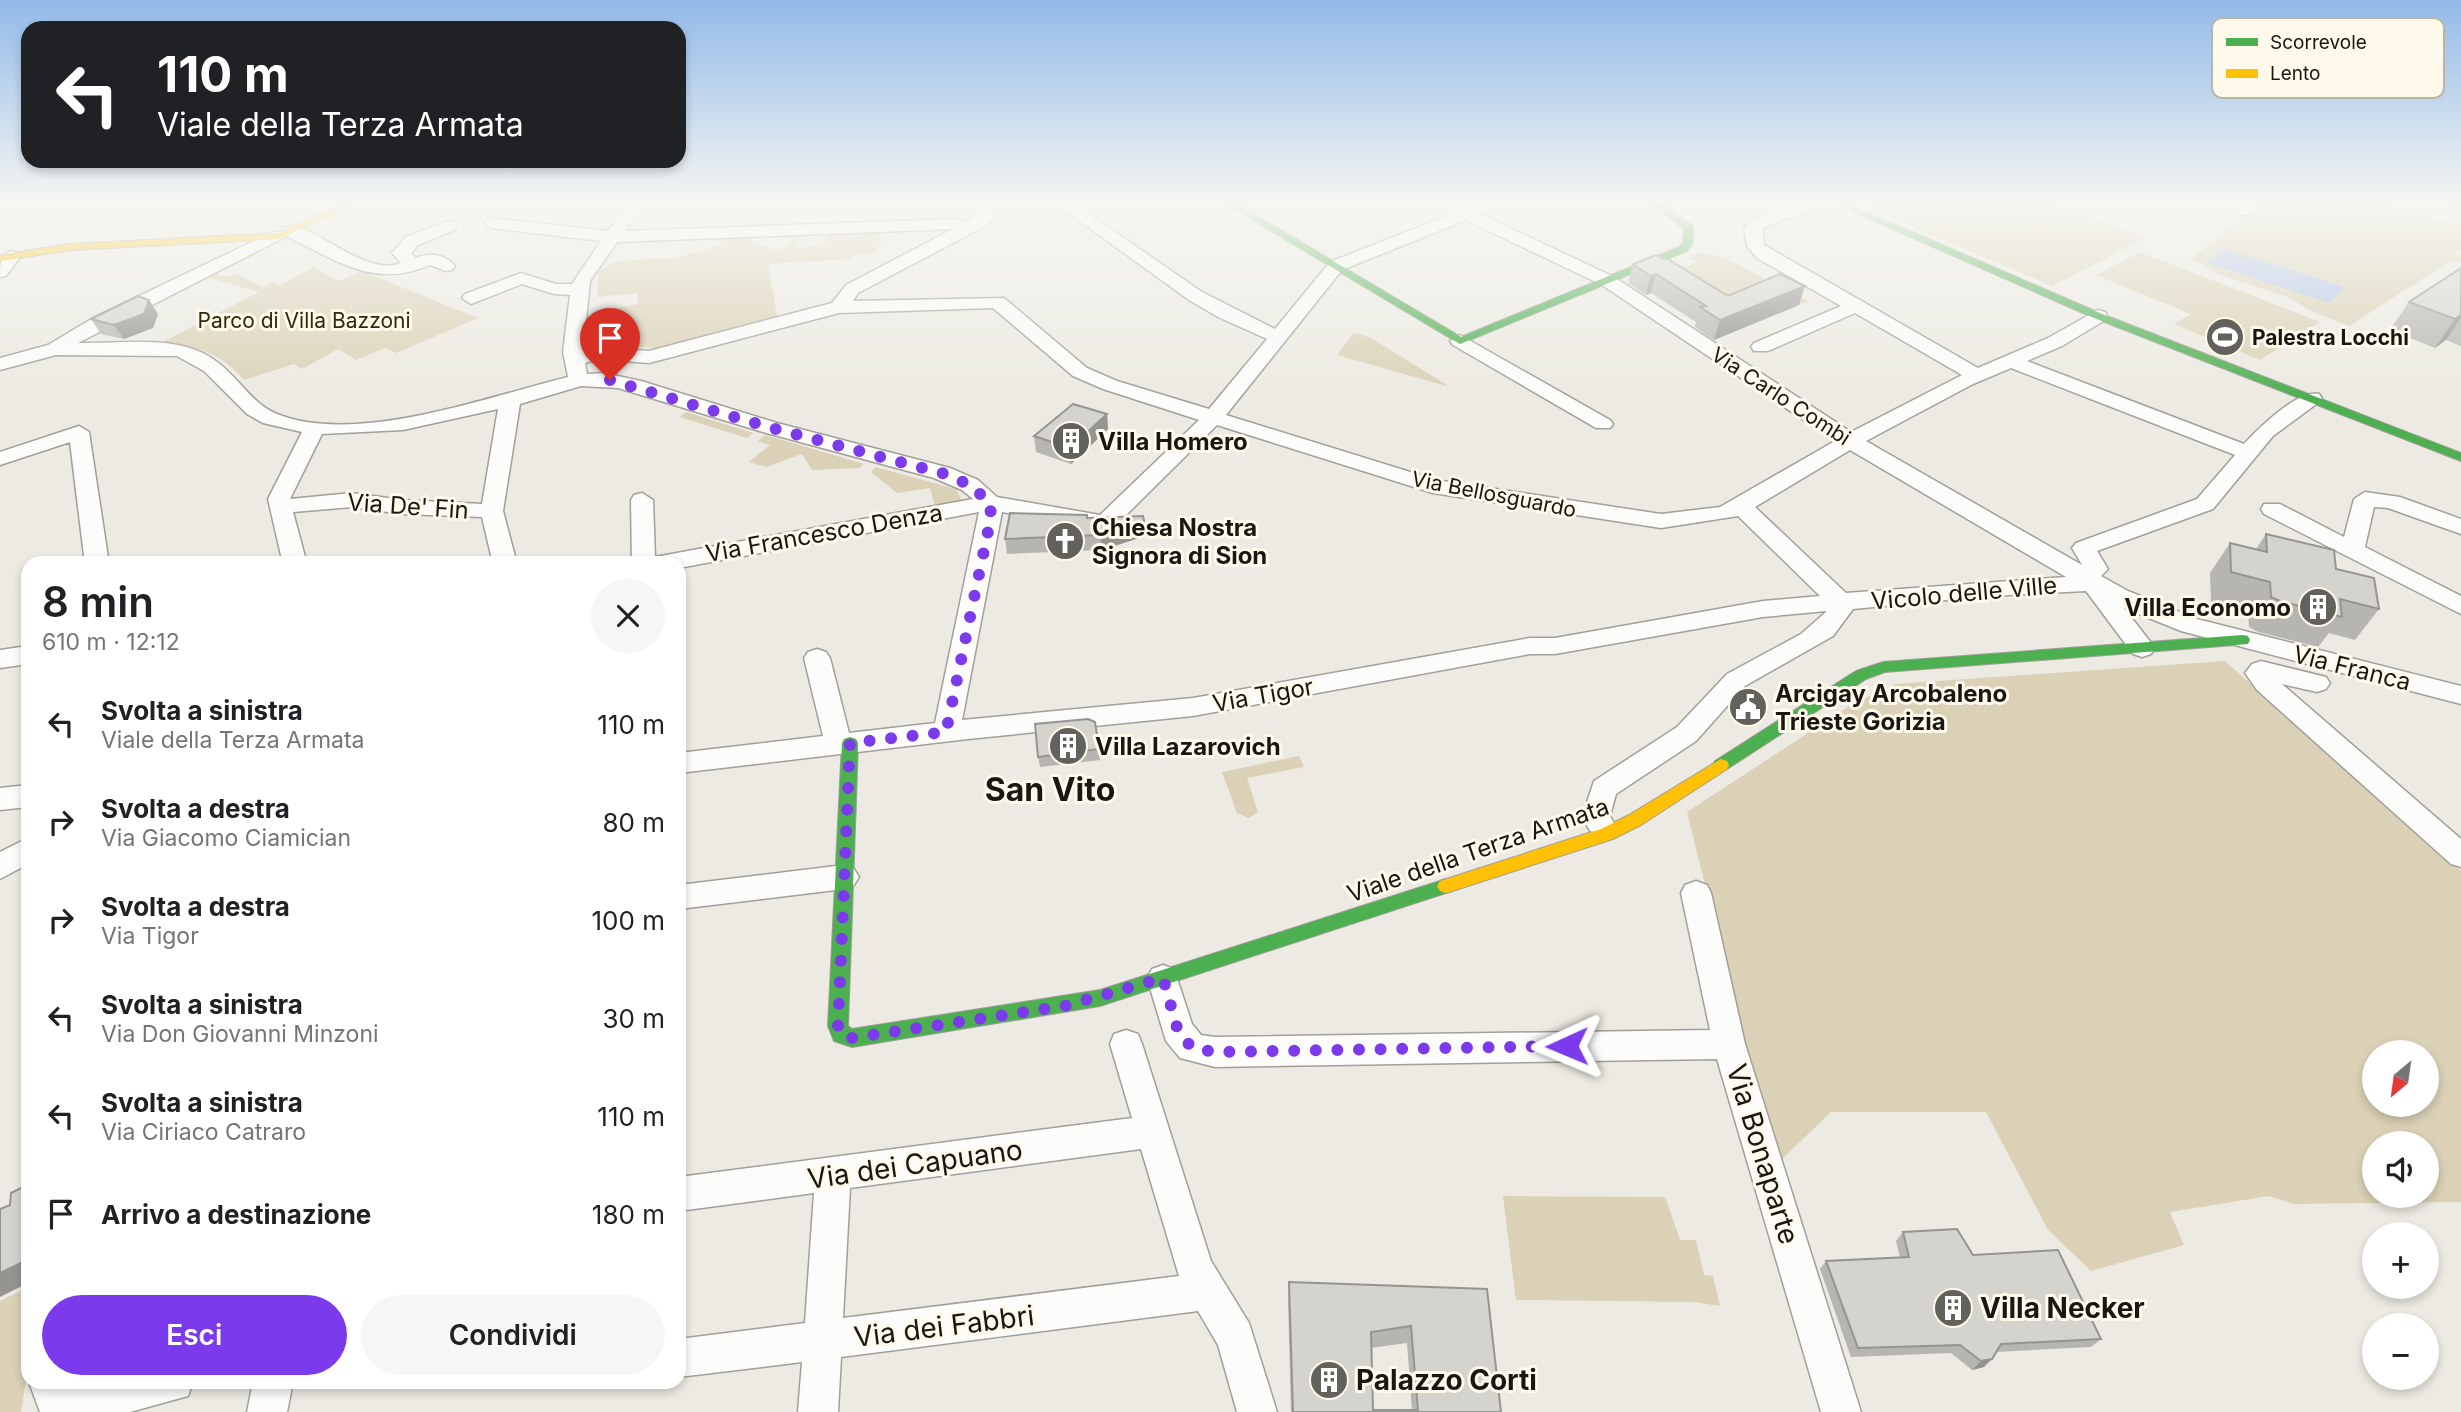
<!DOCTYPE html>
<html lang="it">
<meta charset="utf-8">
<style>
:root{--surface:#fff;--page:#f6f6f6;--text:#202124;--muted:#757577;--accent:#7c3aed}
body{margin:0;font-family:Inter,sans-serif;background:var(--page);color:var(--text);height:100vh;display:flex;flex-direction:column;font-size:26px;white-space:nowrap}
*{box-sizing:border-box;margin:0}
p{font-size:23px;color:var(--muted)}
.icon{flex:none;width:38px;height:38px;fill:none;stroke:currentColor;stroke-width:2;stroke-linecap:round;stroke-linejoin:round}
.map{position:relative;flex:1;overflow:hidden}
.side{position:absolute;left:21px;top:556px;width:665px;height:833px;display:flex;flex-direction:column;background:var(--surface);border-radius:21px;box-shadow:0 4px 10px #0003}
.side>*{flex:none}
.top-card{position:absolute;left:21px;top:21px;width:665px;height:147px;border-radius:21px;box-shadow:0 4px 10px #0003;background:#202124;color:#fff;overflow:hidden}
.needle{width:46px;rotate:209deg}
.tools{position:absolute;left:2362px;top:1040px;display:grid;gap:14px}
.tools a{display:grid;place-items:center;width:77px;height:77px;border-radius:50%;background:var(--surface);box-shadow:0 4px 10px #0003;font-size:35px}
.pin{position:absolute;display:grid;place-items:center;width:60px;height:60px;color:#fff;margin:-72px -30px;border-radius:50% 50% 50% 0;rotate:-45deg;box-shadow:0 0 7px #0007}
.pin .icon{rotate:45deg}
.me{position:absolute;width:77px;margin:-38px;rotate:269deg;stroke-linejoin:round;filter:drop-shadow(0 0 5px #0008)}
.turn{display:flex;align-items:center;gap:24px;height:147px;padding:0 21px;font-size:32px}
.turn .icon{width:91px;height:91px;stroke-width:2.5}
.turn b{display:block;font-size:49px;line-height:60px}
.round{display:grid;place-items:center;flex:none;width:74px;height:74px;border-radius:37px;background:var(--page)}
.headline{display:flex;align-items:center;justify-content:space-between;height:119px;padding:0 21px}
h1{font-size:42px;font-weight:600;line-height:52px}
.primary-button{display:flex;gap:14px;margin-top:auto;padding:14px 21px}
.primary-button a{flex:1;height:80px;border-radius:42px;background:var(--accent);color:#fff;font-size:28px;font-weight:600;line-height:80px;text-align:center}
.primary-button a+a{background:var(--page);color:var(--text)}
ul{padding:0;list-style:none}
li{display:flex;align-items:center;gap:21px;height:98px;padding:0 21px}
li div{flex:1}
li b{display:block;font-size:26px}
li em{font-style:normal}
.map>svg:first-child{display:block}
.green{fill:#dad1b6;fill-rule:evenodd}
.water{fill:#b2c4e9}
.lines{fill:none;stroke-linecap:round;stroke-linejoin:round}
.street-casing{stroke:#a19f99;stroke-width:3}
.fast-casing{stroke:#a19f99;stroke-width:2}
.slow-casing{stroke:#a19f99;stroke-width:2}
.street{fill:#fcfcfb;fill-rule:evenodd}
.fast{fill:#4caf50;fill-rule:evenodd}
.slow{fill:#ffc107;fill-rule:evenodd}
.wall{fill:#b7b5b1;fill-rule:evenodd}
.shaded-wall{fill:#959490}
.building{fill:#d5d3ce;stroke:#959490;stroke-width:2;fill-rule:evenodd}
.route{stroke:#7c3aed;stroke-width:12;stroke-dasharray:0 21.6}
.labels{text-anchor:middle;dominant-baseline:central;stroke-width:6;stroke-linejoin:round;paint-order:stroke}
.far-park-label{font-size:21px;fill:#32290b;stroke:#fef9eb}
.far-poi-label{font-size:21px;font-weight:bold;fill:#191712;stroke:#fef9eb;text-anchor:start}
.far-street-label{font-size:21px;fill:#191712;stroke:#fef9eb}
.poi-label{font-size:24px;font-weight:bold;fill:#191712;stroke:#fef9eb;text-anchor:start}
.street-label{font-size:24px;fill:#191712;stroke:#fef9eb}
.near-street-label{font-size:28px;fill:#191712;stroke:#fef9eb}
.near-poi-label{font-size:28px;font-weight:bold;fill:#191712;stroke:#fef9eb;text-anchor:start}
.district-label{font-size:32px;font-weight:bold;fill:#191712;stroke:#fef9eb}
.key{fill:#fef9eb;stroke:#b9b5aa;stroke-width:2}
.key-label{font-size:19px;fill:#191712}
</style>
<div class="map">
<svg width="2461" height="1412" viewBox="0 0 2461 1412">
<rect width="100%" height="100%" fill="#eceae2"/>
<path class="green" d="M1853 201H2049L2146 238 2052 286Z
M2262 201H2389L2402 211 2461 224V250L2452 253 2461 256V262L2450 261 2349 326 2313 312 2288 297 2222 276 2191 259Z
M883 229 878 245 883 248H877L876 253 856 255 849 259 768 264 777 316 662 348 595 345 596 312 638 304 637 293 597 297 599 271 616 261 676 258 724 244 714 238 753 237 752 241 770 248V251L784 250 791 243 793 235H798L795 249 825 244 828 232Z
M2140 252 2320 322 2260 360 2174 324 2191 314 2096 275Z
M1700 253 1723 257 1808 301 1799 305 1774 293 1727 313 1651 274 1677 271 1696 262 1689 258Z
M314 267 338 281 362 271 478 318 396 353 385 348 356 360 338 349 302 369 294 364 244 380C221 353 196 345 161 343L259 292 204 276 212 273 227 277 235 273 263 287 272 282 280 285Z
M1358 333 1371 338 1450 387 1337 355 1353 334Z
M686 412 753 433 747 438 680 417Z
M765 435 864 464 859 468 812 470 802 454 766 467 749 462 770 445 758 441Z
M875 467 956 489 962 501 935 506 930 488 897 493 871 472Z
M2225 661 2461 871V1202L2294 1204 2269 1196 2170 1212 2184 1245 2091 1271 2048 1230 1986 1112H1831L1779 1162 1745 1045 1687 812 1854 703 1896 684ZM2375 1052H2427V1104H2375ZM2375 1143H2427V1195H2375Z
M1299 756 1304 767 1247 778 1258 812 1249 818 1237 813 1222 772Z
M1503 1196 1665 1197 1680 1240H1696L1704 1275 1713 1276 1720 1306 1694 1302 1516 1300Z
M28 1287V1369L21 1412H0V1301Z"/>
<path class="water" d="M2224 248 2345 287 2329 303 2205 262Z"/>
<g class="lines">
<defs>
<path id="street" d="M630 201H646L625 231 954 219 967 222 990 201H1006L987 225 858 293 853 301 1004 298 1087 368 1117 381 1209 409 1267 339 1218 317 1189 300 1052 201H1070L1202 292 1275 329 1330 262 1452 214 1431 201H1451L1467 208 1486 201H1507L1505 204 1480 214 1614 277 1851 432 1962 375 1855 313 1768 351H1754L1751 347 1754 343 1841 306 1757 258 1747 246 1744 229C1760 207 1803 201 1828 201L1826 204 1764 227 1762 229 1764 245 1978 368 2048 338 2098 310 2105 312 2107 316 2105 320 2062 346 2027 361 2244 444C2258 429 2298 389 2319 394L2322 398 2319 402 2273 436 2213 509 2097 551 2108 569 2101 576 2128 591 2197 619 2461 686V704L2181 631 2124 608 2155 648 2151 654 2142 657 2133 654 2086 591 1988 596 1853 609 1833 636 1745 686 1696 741 1616 794 1610 816 1614 823 1610 831 1600 834 1590 831 1582 817 1594 781 1677 727 1727 674 1801 634 1827 611 1763 617 1555 654H1530L1193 716 968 739 679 773V753L823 736 804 658 808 652 817 649 826 652 830 658 849 733 935 723 979 512 679 568V564H632L631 500 634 495 642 493 653 500 655 557 973 499 962 490 934 478 763 432 618 388 581 386 520 404 503 511 517 564H493L482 517 402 514 352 507 293 512 307 564H283L268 499 302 432 263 423 247 414 204 371 177 356 56 355 0 370V358L48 345 95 317 273 232H282L284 227C313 220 363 278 401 263L392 253 406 237 448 221 454 222 456 226 454 230 418 245 411 253 416 258C431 252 444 254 455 266L452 270 446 271 430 265C375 289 336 261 287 236L78 343C122 344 181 333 217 362 239 378 251 403 277 414 355 446 490 396 568 377L563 352 570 295 554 294 522 284 471 304 462 298 465 294 521 273 556 284H572L601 241 492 228 484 223 492 218 608 231ZM1466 220 1602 285 1835 441 1720 507 1661 514 1436 480 1226 415 1342 270ZM953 229 846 285 832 303 649 351 597 347 583 351 590 281 617 242ZM993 308 1073 376 1103 389 1199 420 1100 515 997 497 978 480 950 468 777 423 641 381 604 373 587 374 585 363 598 359 649 363 839 313ZM2011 368 2235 455 2197 499 2076 543 2072 548 2082 565 1866 441 1973 384ZM498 409 482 504 402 500 352 493 290 499 322 434 403 430ZM1217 425 1433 493 1661 528 1738 516 1820 596 1763 601 1555 638H1530L1193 698 962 720 1002 512 1105 530 1113 528ZM1850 450 2066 577 1846 593 1755 507Z
M2244 201H2261L2248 215H2236L2234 211Z
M12 251 21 256 6 276 0 277C0 265 0 254 12 251Z
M1460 335 1610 420 1613 424 1610 428H1596L1453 345 1450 341Z
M79 426 89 432 109 564H85L70 442 0 465V452Z
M2365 492 2400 497 2461 519V534L2388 508 2374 507 2365 547 2461 596V614L2264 514 2261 509 2264 504H2280L2344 537 2354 499Z
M28 646V664L0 668V650Z
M2261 661 2326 677 2330 683 2326 689 2317 692 2282 684 2461 839V867L2451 864 2257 690 2245 673 2252 664Z
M28 785V807L0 810V788Z
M28 838V864L0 879V852Z
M844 865 854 869 859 877 854 885 844 889 679 909V885Z
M1696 881 1707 885 1711 893 1745 1044 1861 1412H1821L1717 1059 1215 1067 1180 1058 1166 1041 1147 978 1152 969 1163 965 1174 969 1192 1024 1201 1035 1215 1037 1710 1030 1681 893 1685 885Z
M1126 1030 1138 1034 1142 1044 1211 1261 1249 1323 1277 1412H1237L1218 1345 1198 1311 841 1357 838 1412H798L802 1362 679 1377V1339L805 1323 814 1193 679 1211V1177L1132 1118 1110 1044 1114 1034ZM1141 1149 1179 1276 843 1318 850 1188Z
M29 1382H68L69 1386 86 1382H193L188 1396 130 1412H40Z
M253 1382H293L287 1412H247Z"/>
<path id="fast" d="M1221 201H1232L1461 337 1679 247 1683 242 1684 229 1648 201H1659L1693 226V242L1687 251 1460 344Z
M1829 201H1841L2102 314 2461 453V461L2094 318Z
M2445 201 2461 202V208L2447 203Z
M2243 635 2248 636 2250 640 2248 644 1885 672 1866 679 1727 769H1715L1713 765 1715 761 1856 671 1883 662Z
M850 737 856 739 858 743 848 1026 852 1029 1100 990 1446 879 1452 881 1455 886 1452 891 1100 1006 852 1047 834 1041 828 1026 842 743 844 739Z"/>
<path id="slow" d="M348 201H360L279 239 71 250 0 261V255L71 244 277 233Z
M1721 759 1727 761 1729 765 1727 769 1641 825 1613 839 1446 893 1440 891 1437 886 1440 881 1601 829 1629 815Z"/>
</defs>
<use href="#street" class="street-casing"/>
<use href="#fast" class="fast-casing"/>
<use href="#slow" class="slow-casing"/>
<use href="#street" class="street"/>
<use href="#fast" class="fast"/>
<use href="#slow" class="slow"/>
</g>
<path class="wall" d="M1662 259 1728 296 1799 305 1714 340 1695 327 1696 322 1651 293 1646 295 1628 283 1633 264Z
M2461 268V346L2446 340 2435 348 2390 330 2409 302Z
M158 314 153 328 124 339 101 334 91 319Z
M1107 414 1108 429 1071 464 1036 452 1034 436Z
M1087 518 1144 521 1145 536 1102 550 1007 554 1005 539Z
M2266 534 2336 569 2379 609 2355 640 2329 633 2318 647 2258 632 2249 627 2248 612 2211 602 2210 573 2230 543 2256 549Z
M1095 722 1100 760 1040 767 1038 757Z
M1903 1232 1973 1255 2101 1339 2091 1347 1996 1352 1984 1367 1972 1370 1951 1353 1851 1357 1820 1269 1826 1261 1900 1257 1896 1241Z
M1289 1282 1487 1289 1501 1412H1291L1288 1299ZM1407 1343 1412 1410H1373L1371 1348Z"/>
<path class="shaded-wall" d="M1656 274 1651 293 1646 295 1650 276Z
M1805 286 1799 305 1714 340 1720 320Z
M149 300 158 314 153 328 124 339 114 325Z
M2461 315V318L2446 340 2435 348 2455 319Z
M1107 414 1108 429 1071 464 1070 448Z
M1144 521 1145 536 1102 550 1100 535Z
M28 1255V1283L0 1297V1273Z
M1992 1359 1984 1367 1972 1370 1981 1361Z"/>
<path class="building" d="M1656 255 1662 259 1666 258 1728 296 1780 274 1805 286 1720 320 1700 307 1706 306 1656 274 1650 276 1633 264Z
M2461 268V315L2455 319 2409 302Z
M138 296 149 300 144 314 114 325 91 319Z
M1073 404 1107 414 1070 448 1034 436Z
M1010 513 1087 515V518L1143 516 1144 521 1100 535 1005 539Z
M2266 534 2334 550 2336 569 2374 578 2379 609 2340 599 2342 617 2280 601 2271 597 2270 582 2231 572 2230 543 2267 552Z
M1088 719 1095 722 1099 749 1038 757 1035 724Z
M23 1187 28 1188 27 1260 0 1273V1209L10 1205 11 1193Z
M1957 1229 1973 1255 2058 1250 2101 1339 2001 1344 1992 1359 1981 1361 1960 1345 1858 1348 1826 1261 1909 1257 1903 1232Z
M1289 1282 1487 1289 1501 1412H1293ZM1411 1326 1418 1410H1373L1371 1332Z"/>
<linearGradient id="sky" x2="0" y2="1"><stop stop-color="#92bae8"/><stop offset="0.51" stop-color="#f6f6f2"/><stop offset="1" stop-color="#f6f6f2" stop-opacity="0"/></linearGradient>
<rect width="2461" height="398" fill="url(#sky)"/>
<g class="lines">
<path class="route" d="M610 380 768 427 942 473 970 485 990 503 991 517 946 732 850 743 838 1026 841 1035 852 1038 1065 1006 1163 978 1178 1031 1192 1048 1215 1052 1567 1046"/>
</g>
<defs>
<symbol id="stadium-disc" viewBox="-11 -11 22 22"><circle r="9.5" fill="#63615b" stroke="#fef9eb"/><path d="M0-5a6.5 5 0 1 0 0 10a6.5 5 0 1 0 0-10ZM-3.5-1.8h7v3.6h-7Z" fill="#fff"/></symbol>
<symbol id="building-disc" viewBox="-11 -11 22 22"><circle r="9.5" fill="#63615b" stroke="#fef9eb"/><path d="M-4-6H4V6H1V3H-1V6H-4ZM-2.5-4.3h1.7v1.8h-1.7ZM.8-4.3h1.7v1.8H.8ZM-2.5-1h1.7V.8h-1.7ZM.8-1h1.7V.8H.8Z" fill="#fff"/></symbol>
<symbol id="church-disc" viewBox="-11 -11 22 22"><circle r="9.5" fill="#63615b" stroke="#fef9eb"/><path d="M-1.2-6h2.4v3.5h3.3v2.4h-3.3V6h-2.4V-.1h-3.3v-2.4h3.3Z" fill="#fff"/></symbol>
<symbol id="civic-disc" viewBox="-11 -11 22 22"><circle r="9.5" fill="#63615b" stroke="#fef9eb"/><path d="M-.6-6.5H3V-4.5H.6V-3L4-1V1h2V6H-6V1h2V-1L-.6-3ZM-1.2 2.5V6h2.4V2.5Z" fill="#fff"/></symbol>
</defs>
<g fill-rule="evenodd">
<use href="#stadium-disc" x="2203" y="315" width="44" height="44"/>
<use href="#building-disc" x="1049" y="419" width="44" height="44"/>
<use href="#church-disc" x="1043" y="519" width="44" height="44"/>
<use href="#building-disc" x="2296" y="585" width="44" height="44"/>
<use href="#civic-disc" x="1726" y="685" width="44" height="44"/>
<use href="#building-disc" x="1046" y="724" width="44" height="44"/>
<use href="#building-disc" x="1931" y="1286" width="44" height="44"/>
<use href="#building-disc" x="1307" y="1358" width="44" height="44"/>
</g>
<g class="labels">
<g class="far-park-label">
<text x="304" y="320">Parco di Villa Bazzoni</text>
</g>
<g class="far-poi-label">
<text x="2252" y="337">Palestra Locchi</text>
</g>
<g class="far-street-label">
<text transform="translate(1781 396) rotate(33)">Via Carlo Combi</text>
<text transform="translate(1494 494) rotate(11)">Via Bellosguardo</text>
</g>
<g class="poi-label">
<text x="1098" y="441">Villa Homero</text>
<text x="1092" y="527">Chiesa Nostra<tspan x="1092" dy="28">Signora di Sion</tspan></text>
<text x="2291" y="607" text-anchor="end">Villa Economo</text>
<text x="1775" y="693">Arcigay Arcobaleno<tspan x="1775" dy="28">Trieste Gorizia</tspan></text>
<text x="1095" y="746">Villa Lazarovich</text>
</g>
<g class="street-label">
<text transform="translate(408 506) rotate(4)">Via De' Fin</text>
<text transform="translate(824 533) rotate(-10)">Via Francesco Denza</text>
<text transform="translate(1964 593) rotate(-5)">Vicolo delle Ville</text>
<text transform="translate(2352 668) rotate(14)">Via Franca</text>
<text transform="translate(1263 695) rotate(-10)">Via Tigor</text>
<text transform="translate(1478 850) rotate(-19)">Viale della Terza Armata</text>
</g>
<g class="near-street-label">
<text transform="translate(1763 1154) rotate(73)">Via Bonaparte</text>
<text transform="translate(915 1164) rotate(-8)">Via dei Capuano</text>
<text transform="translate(944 1326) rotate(-7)">Via dei Fabbri</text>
</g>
<g class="near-poi-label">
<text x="1980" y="1308">Villa Necker</text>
<text x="1356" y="1380">Palazzo Corti</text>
</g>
<g class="district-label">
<text x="1050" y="789">San Vito</text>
</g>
</g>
<rect x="2212" y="18" width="232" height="80" rx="10" class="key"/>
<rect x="2226" y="38" width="32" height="8" fill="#4caf50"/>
<rect x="2226" y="69" width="32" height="9" fill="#ffc107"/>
<g class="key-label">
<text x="2270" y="49">Scorrevole</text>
<text x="2270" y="80">Lento</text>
</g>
</svg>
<div class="tools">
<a><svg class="needle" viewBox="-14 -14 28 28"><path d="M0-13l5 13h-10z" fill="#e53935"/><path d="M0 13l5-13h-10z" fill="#757577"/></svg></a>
<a><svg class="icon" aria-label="sound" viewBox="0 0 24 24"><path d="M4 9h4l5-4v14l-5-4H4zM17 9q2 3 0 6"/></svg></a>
<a>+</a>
<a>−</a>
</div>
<div class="pin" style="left:610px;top:380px;background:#d93025"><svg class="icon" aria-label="arrive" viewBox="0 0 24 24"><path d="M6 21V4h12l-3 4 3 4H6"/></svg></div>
<svg class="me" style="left:1567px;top:1046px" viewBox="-20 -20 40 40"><path d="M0-17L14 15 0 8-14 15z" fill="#7c3aed" stroke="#fff" stroke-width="4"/></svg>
<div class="top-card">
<div class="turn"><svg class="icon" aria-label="left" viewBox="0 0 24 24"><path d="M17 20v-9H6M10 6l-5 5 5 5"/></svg><div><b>110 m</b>Viale della Terza Armata</div></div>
</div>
<section class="side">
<div class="headline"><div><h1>8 min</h1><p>610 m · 12:12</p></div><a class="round"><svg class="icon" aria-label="close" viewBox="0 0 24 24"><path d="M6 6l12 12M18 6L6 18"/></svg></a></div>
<ul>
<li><svg class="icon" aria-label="left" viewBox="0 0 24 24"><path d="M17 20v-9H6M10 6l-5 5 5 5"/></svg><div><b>Svolta a sinistra</b><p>Viale della Terza Armata</p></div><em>110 m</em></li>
<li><svg class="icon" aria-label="right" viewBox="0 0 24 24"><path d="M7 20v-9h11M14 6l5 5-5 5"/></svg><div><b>Svolta a destra</b><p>Via Giacomo Ciamician</p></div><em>80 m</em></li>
<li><svg class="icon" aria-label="right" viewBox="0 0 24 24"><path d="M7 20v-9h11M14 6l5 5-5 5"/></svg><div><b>Svolta a destra</b><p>Via Tigor</p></div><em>100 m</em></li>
<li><svg class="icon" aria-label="left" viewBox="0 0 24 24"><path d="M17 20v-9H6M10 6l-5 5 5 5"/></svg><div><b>Svolta a sinistra</b><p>Via Don Giovanni Minzoni</p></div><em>30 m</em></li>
<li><svg class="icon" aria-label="left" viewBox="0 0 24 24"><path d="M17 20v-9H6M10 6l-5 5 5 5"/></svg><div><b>Svolta a sinistra</b><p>Via Ciriaco Catraro</p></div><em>110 m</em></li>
<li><svg class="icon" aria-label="arrive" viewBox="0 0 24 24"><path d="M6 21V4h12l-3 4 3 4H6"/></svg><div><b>Arrivo a destinazione</b></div><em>180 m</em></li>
</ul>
<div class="primary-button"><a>Esci</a><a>Condividi</a></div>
</section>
</div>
